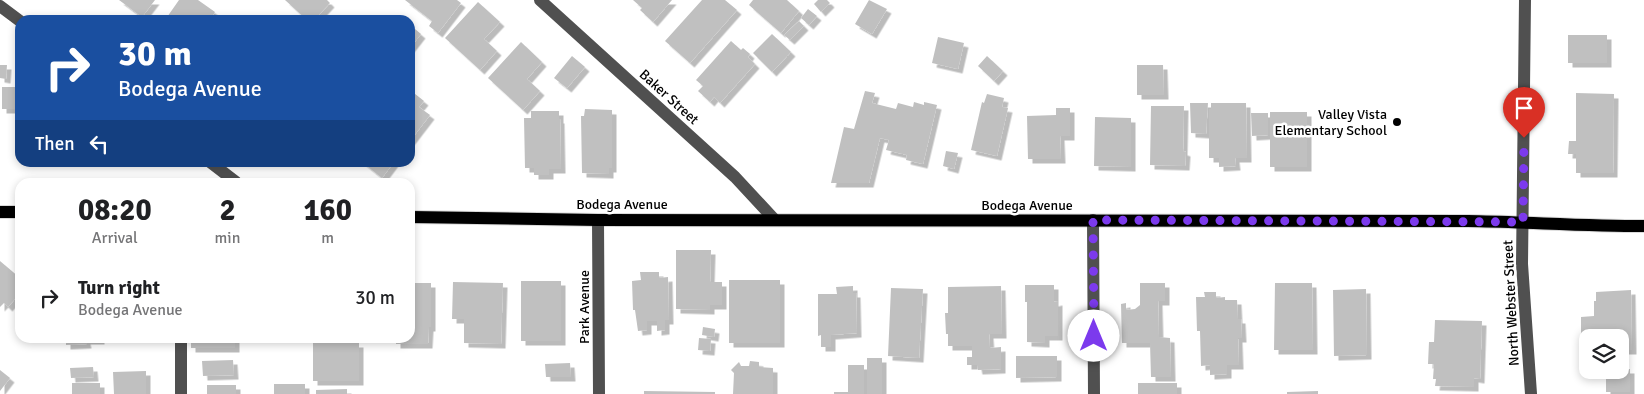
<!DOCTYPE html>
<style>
:root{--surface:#fff;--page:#f2f2f2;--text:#202124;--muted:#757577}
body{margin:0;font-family:Signika,sans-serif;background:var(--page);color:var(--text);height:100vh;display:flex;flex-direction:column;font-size:19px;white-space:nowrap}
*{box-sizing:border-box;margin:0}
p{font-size:16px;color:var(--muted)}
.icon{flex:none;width:28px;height:28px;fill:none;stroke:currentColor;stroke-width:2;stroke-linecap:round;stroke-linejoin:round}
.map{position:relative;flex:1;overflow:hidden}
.details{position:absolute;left:15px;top:178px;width:400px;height:165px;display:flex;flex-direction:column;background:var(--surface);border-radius:15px;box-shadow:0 2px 8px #0003}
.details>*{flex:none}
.banner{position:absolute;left:15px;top:15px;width:400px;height:152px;border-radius:15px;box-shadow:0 2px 8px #0003;background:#1a4fa0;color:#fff;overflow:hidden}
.buttons{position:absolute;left:1579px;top:329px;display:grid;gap:10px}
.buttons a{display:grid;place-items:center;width:50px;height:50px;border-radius:10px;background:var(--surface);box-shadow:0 2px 8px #0003;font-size:25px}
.pin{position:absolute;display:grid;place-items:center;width:42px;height:42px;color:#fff;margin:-51px -21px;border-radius:50% 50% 50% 0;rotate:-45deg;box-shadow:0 0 5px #0007}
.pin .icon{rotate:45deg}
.me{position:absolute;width:55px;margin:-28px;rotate:0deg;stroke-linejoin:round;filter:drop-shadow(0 0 4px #0008)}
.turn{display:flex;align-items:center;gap:18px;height:105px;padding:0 20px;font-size:22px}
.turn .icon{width:65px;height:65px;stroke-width:2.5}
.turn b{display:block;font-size:35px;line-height:42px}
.then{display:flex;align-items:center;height:48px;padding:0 20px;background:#0003;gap:10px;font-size:19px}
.eta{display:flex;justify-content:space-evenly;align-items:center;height:85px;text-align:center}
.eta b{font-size:30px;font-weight:700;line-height:35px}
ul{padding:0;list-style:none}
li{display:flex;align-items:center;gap:15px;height:70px;padding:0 20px}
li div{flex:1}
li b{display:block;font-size:19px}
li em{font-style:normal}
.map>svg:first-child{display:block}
.building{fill:#c0c0c0;filter:url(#shadow)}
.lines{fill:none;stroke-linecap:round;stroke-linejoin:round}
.major-casing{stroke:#dbdbdb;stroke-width:14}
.minor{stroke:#505050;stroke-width:12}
.major{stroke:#000;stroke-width:12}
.route{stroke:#7c3aed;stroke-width:9;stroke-dasharray:0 16.2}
.poi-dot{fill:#000;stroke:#fff;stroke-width:2}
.labels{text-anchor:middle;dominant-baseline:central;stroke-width:5;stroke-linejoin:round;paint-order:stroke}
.street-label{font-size:14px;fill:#000;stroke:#fff}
.poi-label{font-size:14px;fill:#000;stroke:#fff;text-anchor:end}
</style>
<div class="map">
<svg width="1644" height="394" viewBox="0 0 1644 394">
<defs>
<filter id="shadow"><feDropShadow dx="4.5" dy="4.5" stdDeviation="0" flood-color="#0004"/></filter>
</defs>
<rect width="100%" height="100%" fill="#fff"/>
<path class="building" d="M119 0H155L142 17Z
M179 0H198L215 12 211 18 213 20H165Z
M285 0H327L330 3 314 20H307Z
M405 0H457L461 3 438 33 429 26 432 21Z
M633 0H672L653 22 640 10 642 8Z
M702 0H725L737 10 690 63 665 41Z
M753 0H787L799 11 781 33 749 5Z
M818 0H827L830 3 821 12 814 4Z
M869 0 887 9 872 34 855 24Z
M478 2 500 22 484 39 497 51 480 70 445 38Z
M808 9 817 16 809 25 801 18Z
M799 21 804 26 790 40 784 35Z
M410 25 421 34 410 48Z
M772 34 791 52 772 72 753 53Z
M1568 35H1607V63H1568Z
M938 37 964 43 958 69 932 63Z
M731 41 741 50 743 48 750 54 748 57 755 64 720 103 714 97 710 102 698 91 703 86 696 80Z
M521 42 542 62 527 79 540 91 523 110 488 78Z
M572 56 585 67 567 88 554 78Z
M987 56 1003 71 994 81 978 66Z
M0 65H7L6 79 0 78Z
M1137 65H1163L1164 95H1137Z
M16 80H20V109H2V87H16Z
M410 90 424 101 419 107 430 115 410 141Z
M865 91 875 93 872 103 896 109 898 103 913 107 914 102 924 105V102L937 105 923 164 906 160 907 155 886 150 889 140 880 138 869 183H831L844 127 854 129Z
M1576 93 1614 94 1613 173H1576V154H1568L1569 141H1576Z
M987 94 1004 98 1002 107 1008 108 997 156 971 150 982 102 984 103Z
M1190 103H1208L1206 134 1191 133Z
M1211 103H1246L1247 158H1235L1236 166 1219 167V158H1209V109H1211Z
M1151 106H1184L1183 151 1186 152 1185 166 1150 165Z
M1056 108H1070V136H1060L1061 159H1028L1027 116 1056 115Z
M585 109 612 110V168H609V174L582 173 581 116H584Z
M531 111H559V119H560L561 169H549V175H534V168H525L524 118H531Z
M1270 112H1307V167H1270Z
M1251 113H1268V135L1252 136Z
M1095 117 1131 118V167L1094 166Z
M946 151 958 153 954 169 943 166Z
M362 162H394L382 178Z
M676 250H711L710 282H722V305H710V310L676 309Z
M0 261 20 278V293L8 307 4 303 0 307Z
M640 272H659V278L668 277 669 320H665V330L657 331V321H647V330L638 331 635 310H633L632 281 641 280Z
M729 280H780V343H729Z
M521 281H561V341H521Z
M453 282 503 283 501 344 464 343V319H452Z
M410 283H431V327H429L428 344H396V338H410Z
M1140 283H1165V301H1158L1159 337 1170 338 1171 377H1151L1150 343H1122L1121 304 1126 303V310L1135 309 1140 305Z
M1275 283H1312L1313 350H1274Z
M1025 285H1054V302L1058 301V336H1045V343L1027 342V302H1025Z
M853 286V293H856L857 333 831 335V347H821V335L818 336V294H837L836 287Z
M1001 286 1002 334H989L990 348 1001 347V369L978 370 977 365H967V357H972V346H948V334H946L945 313H948V287Z
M891 288 923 289 919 358 888 356Z
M1366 289 1367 355 1334 356 1333 290Z
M1631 290 1632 350H1620V338H1587V334L1581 335V317L1594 316V301H1596V292Z
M1204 292H1216V298L1225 297V300H1237L1238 319H1241L1242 338H1238L1239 365H1227V374L1210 375V365L1201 366 1200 331H1197L1196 297H1205Z
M1435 320 1482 321 1480 379 1474 378V387L1435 386 1436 379H1433L1434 364H1428L1429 342H1434Z
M703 327 715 329 714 337 702 335Z
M66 338H100V340H86L87 344 66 345Z
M191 338H235V348H191Z
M313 338H343V343H359V381H313Z
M699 338 711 339 710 351 698 350Z
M1016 356H1057V377L1016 378Z
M867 358H882V394H867Z
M233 360 234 375 203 376 202 361Z
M750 361 759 362V367L773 368V394H733L734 373 731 370 739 362 741 366H749Z
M570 363 571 377H546L545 364Z
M848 365H864V394H834V392H848Z
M93 367 94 377 71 378 70 368Z
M1620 369H1630V392H1606V370Z
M0 370 10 378 0 391Z
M146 371V394H114L113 372Z
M72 383H100V394H72Z
M1138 383H1177V394H1138Z
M274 384H305V394H274Z
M207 385H236V394H207Z
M347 389V394H316V390Z
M644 391 715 392V394H644Z
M1318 391V394H1287V392Z"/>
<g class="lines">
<defs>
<path id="major" d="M0 212H20
M410 217 598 220 1468 221C1527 222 1585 226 1644 226"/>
</defs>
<use href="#major" class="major-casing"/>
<path class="minor" d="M540 0 735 177 774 219
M1525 0 1522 264 1531 394
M0 6 20 21
M210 162 236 182
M598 220 599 394
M1093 220 1094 394
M181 338V394"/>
<use href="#major" class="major"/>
</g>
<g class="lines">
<path class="route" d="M1094 336 1093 220 1523 222 1524 138"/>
</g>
<circle class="poi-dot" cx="1397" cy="122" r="5"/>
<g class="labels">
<g class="street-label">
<text transform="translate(669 97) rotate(42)">Baker Street</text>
<text x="622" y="204">Bodega Avenue</text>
<text x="1027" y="205">Bodega Avenue</text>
<text transform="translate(1511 303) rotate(-93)">North Webster Street</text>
<text transform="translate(584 307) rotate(-90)">Park Avenue</text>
</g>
<g class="poi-label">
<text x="1387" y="114">Valley Vista<tspan x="1387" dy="16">Elementary School</tspan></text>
</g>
</g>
</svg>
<div class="buttons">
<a><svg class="icon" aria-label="layers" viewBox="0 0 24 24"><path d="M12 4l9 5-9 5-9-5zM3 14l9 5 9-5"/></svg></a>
</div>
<div class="pin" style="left:1524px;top:138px;background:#d93025"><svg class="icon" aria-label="arrive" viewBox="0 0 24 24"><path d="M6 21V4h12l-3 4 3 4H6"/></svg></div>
<svg class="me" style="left:1094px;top:336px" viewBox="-20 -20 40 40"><circle r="19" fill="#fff"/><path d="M0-13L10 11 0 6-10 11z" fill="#7c3aed"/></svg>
<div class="banner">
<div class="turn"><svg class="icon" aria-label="right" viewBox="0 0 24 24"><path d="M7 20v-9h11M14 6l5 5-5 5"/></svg><div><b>30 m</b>Bodega Avenue</div></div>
<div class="then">Then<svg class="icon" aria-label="left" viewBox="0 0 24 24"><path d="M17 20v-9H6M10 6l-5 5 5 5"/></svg></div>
</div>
<section class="details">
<div class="eta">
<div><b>08:20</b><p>Arrival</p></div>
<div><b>2</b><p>min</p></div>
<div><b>160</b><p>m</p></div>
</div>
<ul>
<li><svg class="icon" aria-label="right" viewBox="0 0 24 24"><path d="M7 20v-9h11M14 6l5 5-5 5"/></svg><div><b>Turn right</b><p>Bodega Avenue</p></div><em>30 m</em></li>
</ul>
</section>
</div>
